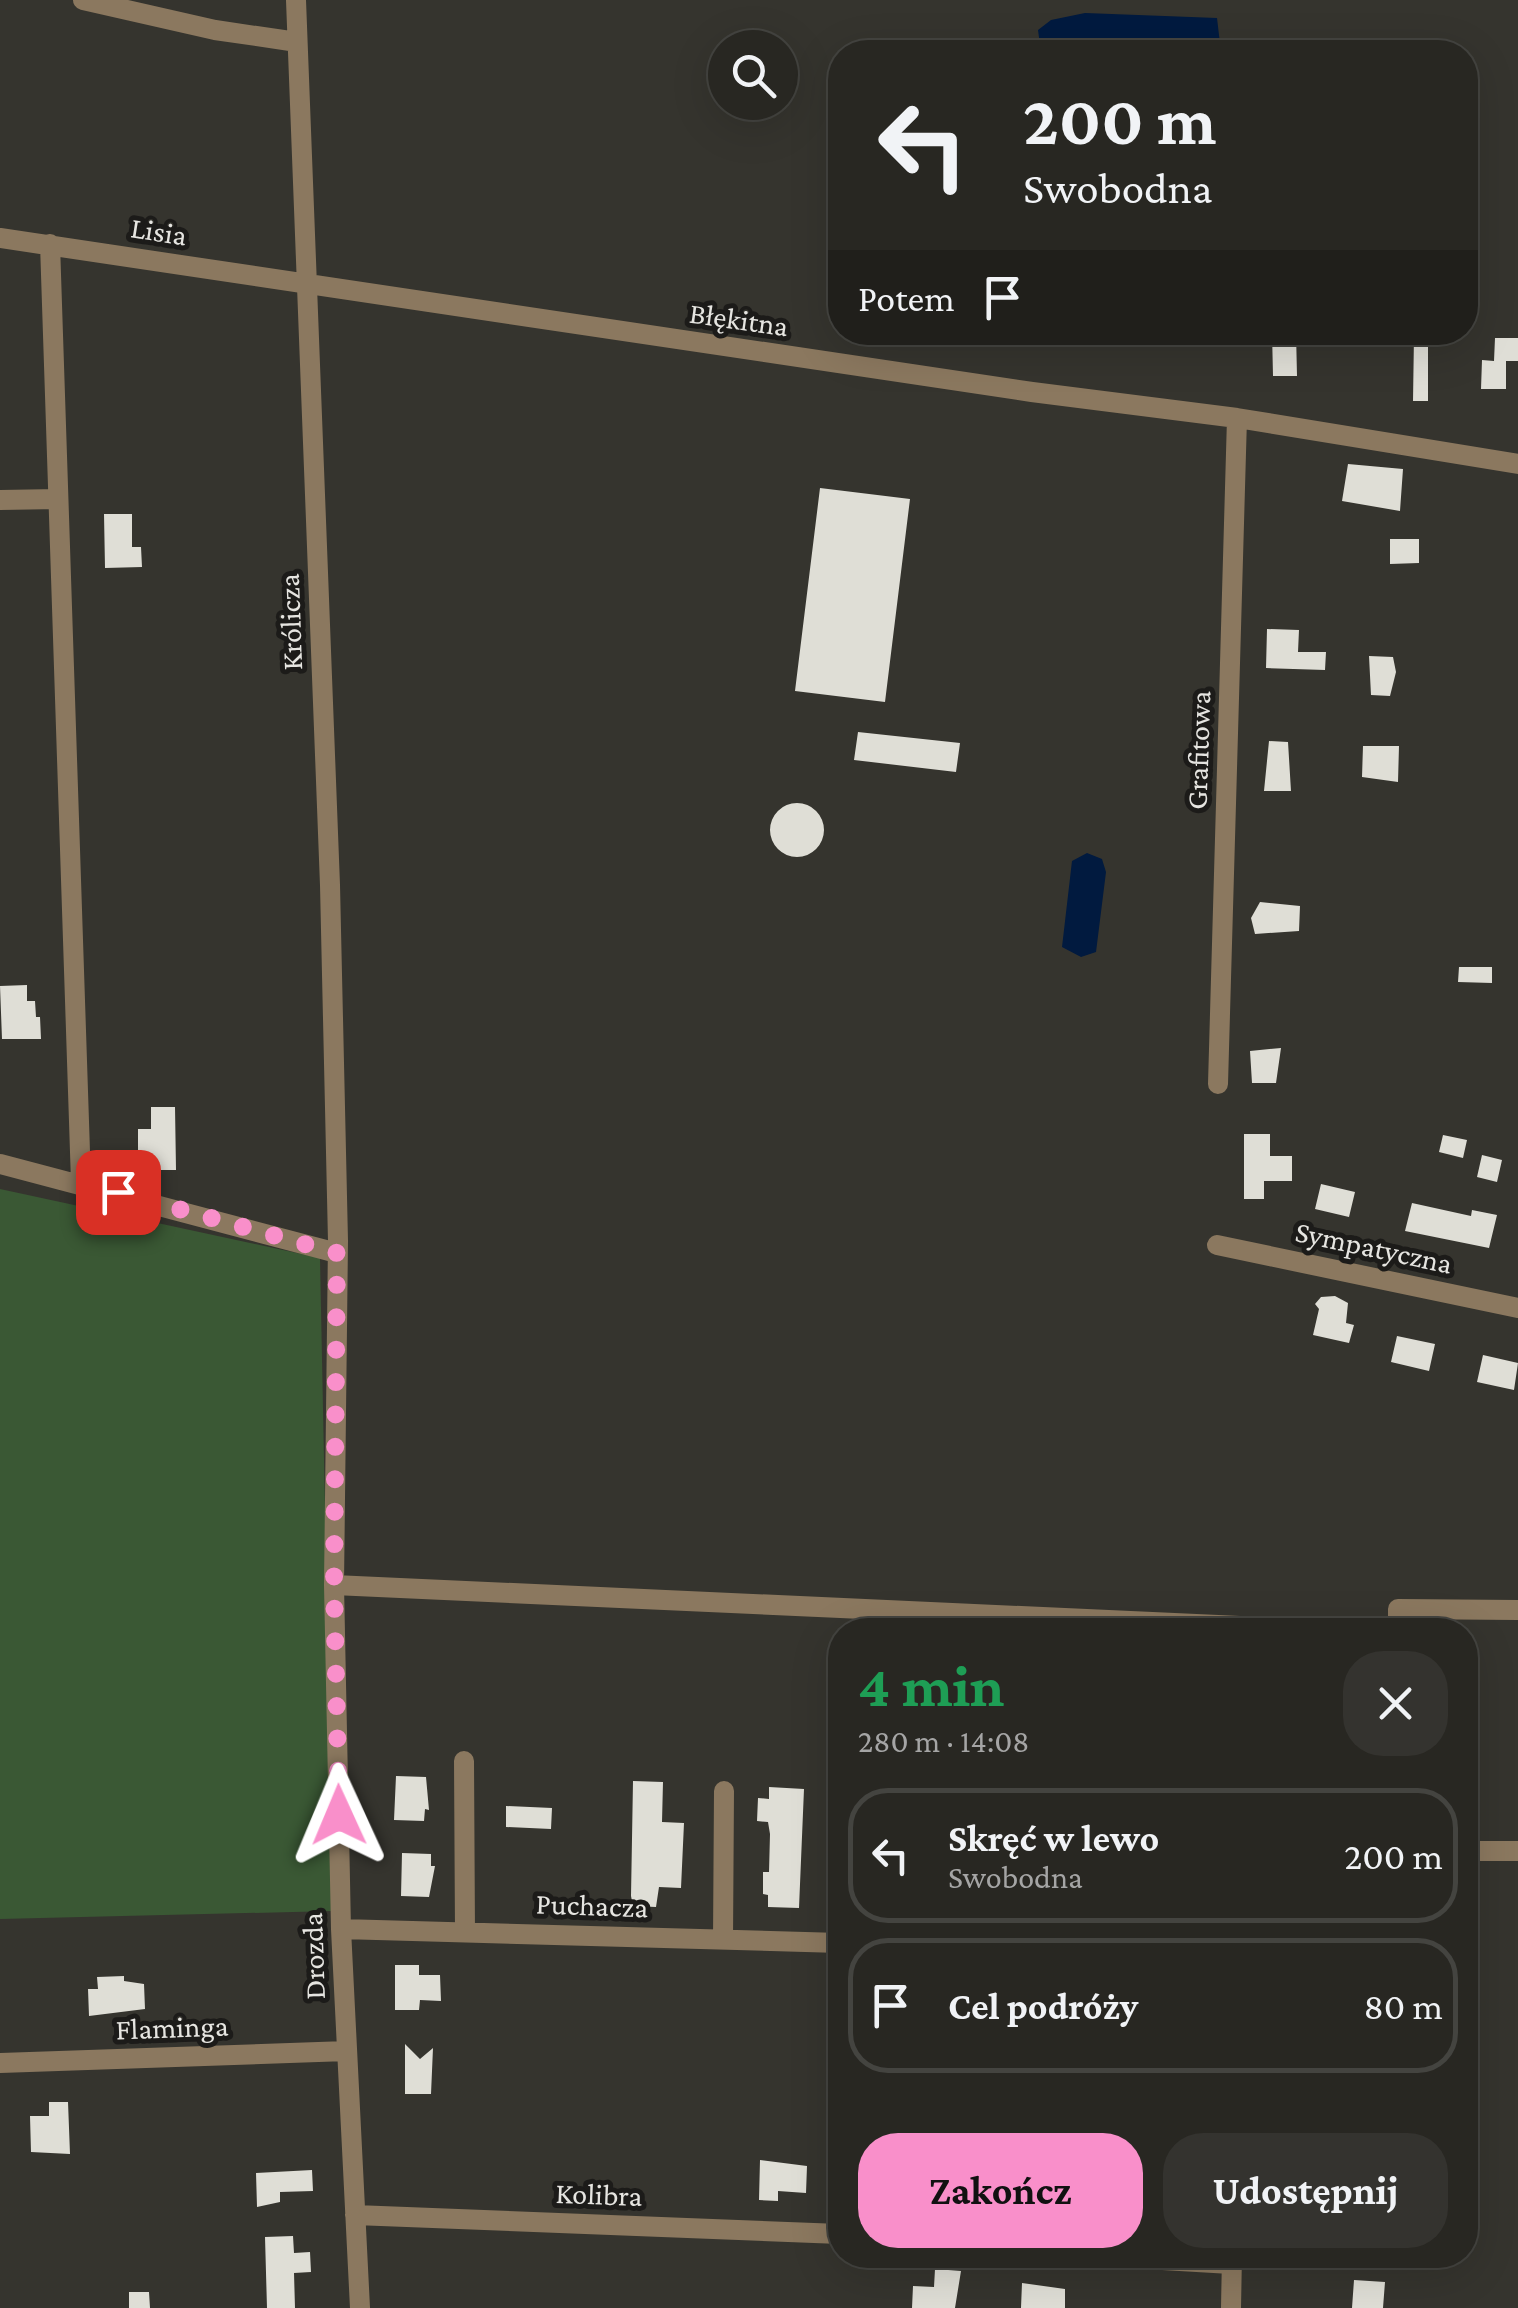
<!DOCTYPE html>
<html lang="pl">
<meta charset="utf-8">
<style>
:root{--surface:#282722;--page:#34332f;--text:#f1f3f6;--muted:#a5a5a5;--line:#444440;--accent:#f98fca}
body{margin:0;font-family:"Crimson Pro",serif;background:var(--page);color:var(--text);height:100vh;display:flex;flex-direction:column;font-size:38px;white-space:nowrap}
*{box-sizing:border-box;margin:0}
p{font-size:32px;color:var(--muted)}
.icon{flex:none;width:55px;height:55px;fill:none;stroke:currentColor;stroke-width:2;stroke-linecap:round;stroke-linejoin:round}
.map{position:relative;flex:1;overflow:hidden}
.panel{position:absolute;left:828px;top:1618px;width:650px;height:650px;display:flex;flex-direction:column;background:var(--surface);border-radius:40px;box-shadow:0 10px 40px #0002,0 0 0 2px var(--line)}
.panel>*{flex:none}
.top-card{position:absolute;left:828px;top:40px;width:650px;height:305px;border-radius:40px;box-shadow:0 10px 40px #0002,0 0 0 2px var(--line);background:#282722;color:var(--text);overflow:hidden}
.controls{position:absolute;left:708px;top:30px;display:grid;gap:20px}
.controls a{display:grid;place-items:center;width:90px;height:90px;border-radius:50%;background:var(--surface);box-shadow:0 10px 40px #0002,0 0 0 2px var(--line);font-size:50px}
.pin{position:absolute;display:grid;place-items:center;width:85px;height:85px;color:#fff;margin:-42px;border-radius:20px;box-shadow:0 5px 15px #0006}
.me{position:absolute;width:110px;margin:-55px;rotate:359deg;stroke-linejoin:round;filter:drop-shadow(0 0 8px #0008)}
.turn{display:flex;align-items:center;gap:35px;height:210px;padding:0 30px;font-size:45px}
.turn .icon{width:130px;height:130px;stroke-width:2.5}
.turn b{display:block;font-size:70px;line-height:85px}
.then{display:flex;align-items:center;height:95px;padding:0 30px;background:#0003;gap:20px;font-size:38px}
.round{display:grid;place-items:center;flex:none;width:105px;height:105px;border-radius:40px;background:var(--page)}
.overview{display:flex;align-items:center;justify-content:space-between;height:170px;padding:0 30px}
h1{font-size:60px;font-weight:700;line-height:75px;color:#1e9e55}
.cta{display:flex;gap:20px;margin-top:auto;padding:20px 30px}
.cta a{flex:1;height:115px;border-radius:40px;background:var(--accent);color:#111;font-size:40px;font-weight:700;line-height:115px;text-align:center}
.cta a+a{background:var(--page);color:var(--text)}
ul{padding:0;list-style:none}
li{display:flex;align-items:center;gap:30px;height:135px;margin:0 20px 15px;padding:0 10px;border:5px solid var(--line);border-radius:40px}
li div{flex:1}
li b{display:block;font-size:38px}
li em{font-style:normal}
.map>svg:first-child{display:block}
.green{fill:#3a5834}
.water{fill:#011a3f}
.building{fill:#dfded6}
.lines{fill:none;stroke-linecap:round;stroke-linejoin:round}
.minor{stroke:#8b785f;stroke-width:20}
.route{stroke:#f98fca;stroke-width:18;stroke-dasharray:0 32.4}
.labels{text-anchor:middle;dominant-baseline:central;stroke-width:10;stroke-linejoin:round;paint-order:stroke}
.street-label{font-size:30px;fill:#e6e5e1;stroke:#1c1b19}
</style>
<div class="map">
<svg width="1518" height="2308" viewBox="0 0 1518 2308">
<rect width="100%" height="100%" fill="#35342e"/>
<path class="green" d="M0 1189 320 1258 333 1911 0 1919Z"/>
<path class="water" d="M1085 13 1217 18 1221 52H1041L1038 30 1051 20Z
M1087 853 1102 859 1106 872 1096 952 1081 957 1062 947 1072 861Z"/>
<path class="building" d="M1272 332H1296L1297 376H1273Z
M1414 335H1428V401H1413Z
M1495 338H1518V361H1506V389H1481L1482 360 1494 361Z
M1348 464 1403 469 1400 511 1342 501Z
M820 488 910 499 885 702 795 691Z
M104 514H132V547H141L142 567 105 568Z
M1390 539H1419V563L1390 564Z
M1267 629 1299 630 1298 652H1326L1325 670 1266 668Z
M1369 656 1393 657 1396 672 1390 696 1371 695Z
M858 732 960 743 956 772 854 760Z
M1269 741 1288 742 1291 791H1264Z
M1363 746H1399L1398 782 1362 777Z
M770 830a27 27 0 1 1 54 0a27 27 0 1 1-54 0Z
M1260 902 1300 906 1299 931 1255 934 1251 918Z
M1459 967H1492V983L1458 982Z
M27 985V1001H35L36 1017H40L41 1039H2L0 986Z
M1281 1048 1276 1083H1252L1250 1051Z
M151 1107H175L176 1170H151V1155H138V1129H151Z
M1244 1134H1270V1156H1292V1181H1264V1199H1244Z
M1443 1135 1467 1140 1463 1158 1439 1152Z
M1482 1155 1502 1160 1497 1182 1477 1177Z
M1321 1184 1355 1192 1349 1217 1315 1209Z
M1412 1203 1471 1216 1472 1210 1497 1215 1489 1248 1405 1231Z
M1335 1296 1348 1303 1346 1323 1354 1325 1349 1343 1313 1335 1319 1309 1315 1304 1321 1297Z
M1397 1336 1435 1344 1429 1371 1391 1362Z
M1483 1355 1518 1363 1514 1390 1477 1382Z
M396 1776 426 1777 429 1810 425 1809 424 1821 394 1820Z
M633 1781 663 1782 662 1822 684 1823 681 1888 659 1887 656 1907 633 1906 631 1896Z
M769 1787 804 1789 799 1908 768 1907V1895L763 1894V1872H769L770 1834 768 1822 757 1821 758 1798 769 1799Z
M506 1806 552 1808 551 1829 506 1827Z
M402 1853 431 1854V1866H435L429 1897 401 1896Z
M395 1965H419V1975H440L441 2001 420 2000 419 2010H395Z
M124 1976V1981L144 1984 145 2009 89 2016 88 1989H98L97 1977Z
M405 2044 420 2059 433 2048 431 2094H405Z
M49 2102H68L70 2154 31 2152 30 2116H49Z
M760 2160 807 2166 806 2193 778 2191V2201L759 2200Z
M312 2170 313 2191 280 2192V2202L257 2207 256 2173Z
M293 2236 294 2253 310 2252 311 2272 294 2273 295 2308H267L265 2237Z
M935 2269 961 2271 955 2308H912L913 2286 934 2287Z
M1354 2280 1385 2282 1383 2308H1352Z
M1022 2283 1065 2289V2308H1021Z
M129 2292H149L150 2308H129Z"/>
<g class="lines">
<path class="minor" d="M83 0 215 30 297 42
M296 0 330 885 338 1241 334 1585 341 1929 360 2308
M0 238 1032 392 1237 418 1518 464
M50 244 81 1182
M0 500 58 499
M1218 1084 1237 418
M0 1164 337 1253
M1217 1245 1518 1308
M334 1585 1240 1626
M1398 1630V1609L1518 1610
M464 1761 465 1932
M1465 1851H1518
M341 1929 840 1943
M723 1939 724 1791
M0 2063 347 2051
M355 2215 840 2234
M1077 2255 1231 2264
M1231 2308 1232 2255"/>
</g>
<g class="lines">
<path class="route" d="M118 1192 337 1253 334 1585 339 1815"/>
</g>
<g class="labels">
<g class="street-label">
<text transform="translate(159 231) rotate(9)">Lisia</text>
<text transform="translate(739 319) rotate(8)">Błękitna</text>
<text transform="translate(290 622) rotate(-92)">Królicza</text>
<text transform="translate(1198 750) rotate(-88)">Grafitowa</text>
<text transform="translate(1374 1247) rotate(12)">Sympatyczna</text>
<text transform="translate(592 1905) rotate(2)">Puchacza</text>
<text transform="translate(313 1956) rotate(-92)">Drozda</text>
<text transform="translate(172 2027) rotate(-2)">Flaminga</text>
<text transform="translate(599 2194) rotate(2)">Kolibra</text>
</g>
</g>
</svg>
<div class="controls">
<a><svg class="icon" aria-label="search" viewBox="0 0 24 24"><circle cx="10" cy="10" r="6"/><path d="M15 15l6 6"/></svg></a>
</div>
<div class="pin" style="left:118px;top:1192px;background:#d93025"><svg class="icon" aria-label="arrive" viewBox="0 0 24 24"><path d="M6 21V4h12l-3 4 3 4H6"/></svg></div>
<svg class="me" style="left:339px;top:1815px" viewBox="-20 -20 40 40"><path d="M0-17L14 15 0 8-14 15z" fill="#f98fca" stroke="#fff" stroke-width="4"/></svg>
<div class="top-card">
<div class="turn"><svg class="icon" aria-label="left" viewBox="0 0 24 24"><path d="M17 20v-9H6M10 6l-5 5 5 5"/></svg><div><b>200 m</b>Swobodna</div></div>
<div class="then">Potem<svg class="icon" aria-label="arrive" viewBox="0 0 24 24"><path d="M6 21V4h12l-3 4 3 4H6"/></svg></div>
</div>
<section class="panel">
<div class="overview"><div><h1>4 min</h1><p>280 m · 14:08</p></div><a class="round"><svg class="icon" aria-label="close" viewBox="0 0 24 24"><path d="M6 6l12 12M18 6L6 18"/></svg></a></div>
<ul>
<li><svg class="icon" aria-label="left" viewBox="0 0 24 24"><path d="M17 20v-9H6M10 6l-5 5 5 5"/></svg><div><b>Skręć w lewo</b><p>Swobodna</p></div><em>200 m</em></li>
<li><svg class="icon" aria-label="arrive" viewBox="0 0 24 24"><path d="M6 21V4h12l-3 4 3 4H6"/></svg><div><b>Cel podróży</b></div><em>80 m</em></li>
</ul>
<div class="cta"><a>Zakończ</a><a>Udostępnij</a></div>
</section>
</div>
